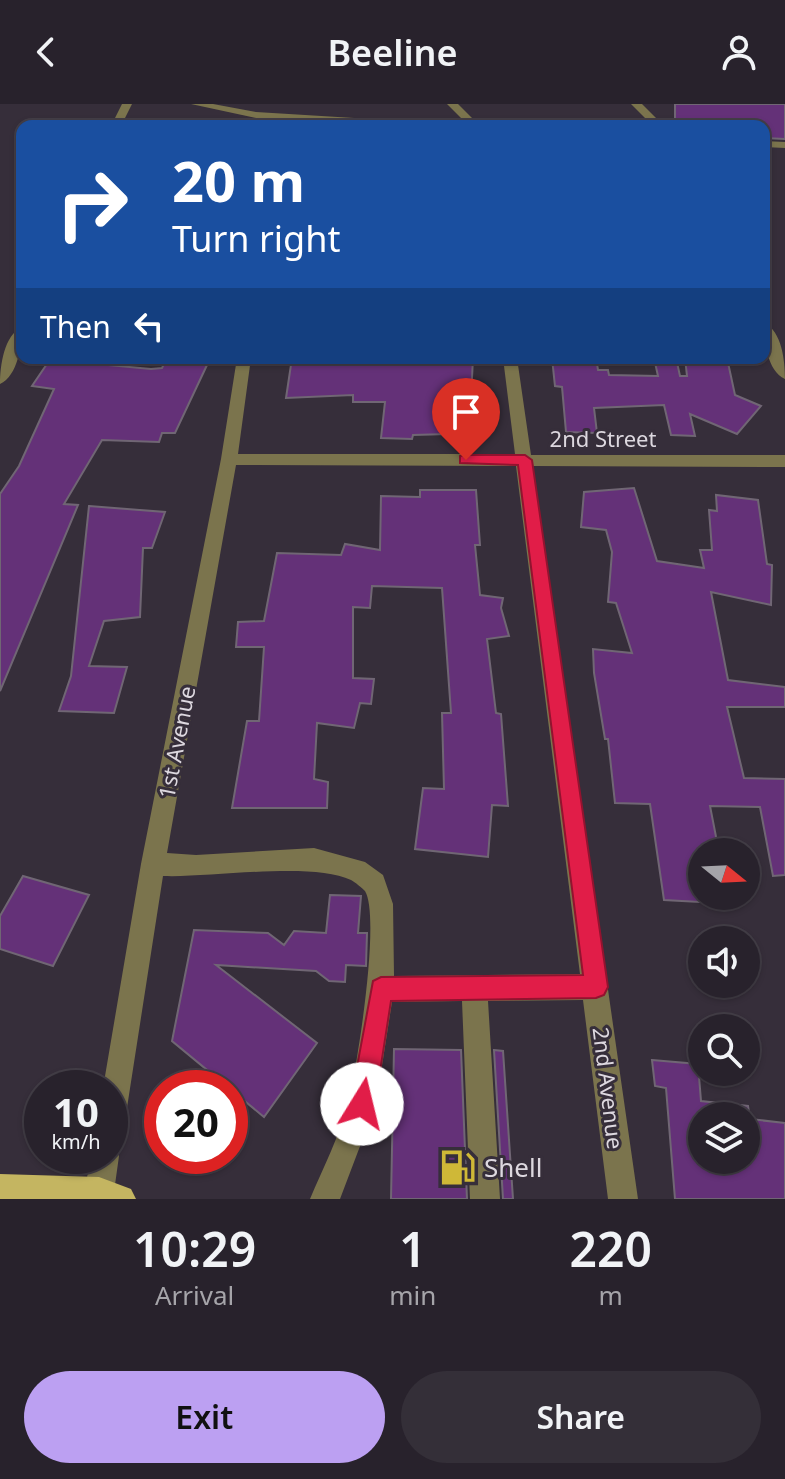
<!DOCTYPE html>
<style>
:root{--surface:#28222c;--page:#342f38;--text:#f1f3f6;--muted:#a5a4a9;--line:#443f48;--accent:#bca0f2}
body{margin:0;font-family:"Noto Sans",sans-serif;background:var(--page);color:var(--text);height:100vh;display:flex;flex-direction:column;font-size:30px;white-space:nowrap}
*{box-sizing:border-box;margin:0}
p{font-size:26px;color:var(--muted)}
.icon{flex:none;width:44px;height:44px;fill:none;stroke:currentColor;stroke-width:2;stroke-linecap:round;stroke-linejoin:round}
.map{position:relative;height:1095px;overflow:hidden}
.details{display:flex;flex-direction:column;background:var(--surface);flex:1}
.details>*{flex:none}
.guide{position:absolute;left:16px;top:16px;width:754px;height:244px;border-radius:16px;box-shadow:0 2px 6px #0004,0 0 0 2px var(--line);background:#1a4fa0;color:#fff;overflow:hidden}
.needle{width:52px;rotate:108deg}
.buttons{position:absolute;left:688px;top:734px;display:grid;gap:16px}
.buttons a{display:grid;place-items:center;width:72px;height:72px;border-radius:50%;background:var(--surface);box-shadow:0 2px 6px #0004,0 0 0 2px var(--line);font-size:40px}
.speed{position:absolute;left:24px;top:966px;display:flex;gap:16px;font-size:40px;font-weight:700;text-align:center}
.speed>*{display:grid;place-content:center;width:104px;height:104px;border-radius:50%;background:var(--surface);box-shadow:0 2px 6px #0004,0 0 0 2px var(--line);line-height:1}
.speed small{font-size:20px;font-weight:400}
.speed .limit{border:12px solid #d22;background:#fff;color:#111}
.pin{position:absolute;display:grid;place-items:center;width:68px;height:68px;color:#fff;margin:-82px -34px;border-radius:50% 50% 50% 0;rotate:-45deg;box-shadow:0 0 8px #0007}
.pin .icon{rotate:45deg}
.me{position:absolute;width:88px;margin:-44px;rotate:9deg;stroke-linejoin:round;filter:drop-shadow(0 0 6px #0008)}
.turn{display:flex;align-items:center;gap:28px;height:168px;padding:0 24px;font-size:36px}
.turn .icon{width:104px;height:104px;stroke-width:2.5}
.turn b{display:block;font-size:56px;line-height:68px}
.then{display:flex;align-items:center;height:76px;padding:0 24px;background:#0003;gap:16px;font-size:30px}
.eta{display:flex;justify-content:space-evenly;align-items:center;height:136px;text-align:center}
.eta b{font-size:48px;font-weight:600;line-height:56px}
.action{display:flex;gap:16px;margin-top:auto;padding:16px 24px}
.action a{flex:1;height:92px;border-radius:48px;background:var(--accent);color:#111;font-size:32px;font-weight:600;line-height:92px;text-align:center}
.action a+a{background:var(--page);color:var(--text)}
header{display:flex;justify-content:space-between;align-items:center;height:104px;padding:0 24px;background:var(--surface);font-size:36px;font-weight:600}
.map>svg:first-child{display:block}
.building{fill:#643178;stroke:#706674;stroke-width:2;fill-rule:evenodd}
.lines{fill:none;stroke-linecap:round;stroke-linejoin:round}
.minor{fill:#7b744d;fill-rule:evenodd}
.major{fill:#c4b561;fill-rule:evenodd}
.route{fill:#e11d48;stroke:#92132f;stroke-width:2}
.labels{text-anchor:middle;dominant-baseline:central;stroke-width:6;stroke-linejoin:round;paint-order:stroke}
.street-label{font-size:22px;fill:#ddd8df;stroke:#362e3a}
.near-poi-label{font-size:26px;fill:#ddd8df;stroke:#362e3a;text-anchor:start}
</style>
<header><svg class="icon" aria-label="back" viewBox="0 0 24 24"><path d="M15 5l-7 7 7 7"/></svg>Beeline<svg class="icon" aria-label="person" viewBox="0 0 24 24"><circle cx="12" cy="8" r="4"/><path d="M4 21q1-7 8-7t8 7"/></svg></header>
<div class="map">
<svg width="785" height="1095" viewBox="0 0 785 1095">
<rect width="100%" height="100%" fill="#362e3a"/>
<path class="building" d="M675 0H785V35L764 34V22L675 19Z
M51 254H90L86 259 151 265 162 264 167 254H199L196 260 207 261 175 329H162L159 338 102 336 64 400 78 401 0 587V390L19 362 54 285 32 282Z
M292 254H473L471 294H479L483 329 413 331 412 335 381 334 385 298H353V291L286 294Z
M552 254H596L598 266H608L609 271 658 272 654 254H676L680 272H687L685 254H727L735 291 761 302 737 330 690 310 695 332 671 331 664 301 594 304 597 329 566 328 562 283 555 282Z
M634 384 657 457 704 464 700 446H712L709 406 717 407 716 391 758 396 767 460 772 461 771 501 711 488 728 576 785 583V603H727L744 674 785 675V771L773 772 760 703 710 702 719 748H702V792H717L718 799 664 796 650 700 615 699 608 635H605L594 569 593 545 632 549 616 499 608 498 612 448 606 426 581 423 584 388Z
M420 386H476L480 441H475L480 491 503 494 501 504 509 532 487 535 496 609 501 610 508 702 492 701 488 753 415 745 423 684 444 685 442 609H451L442 484 372 482 370 504 353 503V574L374 575 371 600 360 599 354 624 317 619 314 675 328 678 327 704H232L247 617H259L264 543H236L238 518 264 517 277 449 341 451 345 440 380 446 381 392 420 393Z
M89 402 165 408 152 444H143L140 513 104 517 89 562 127 563 114 609 59 607 71 572Z
M23 772 89 791 53 862 0 845V812Z
M330 791 361 792 358 829H367L366 862 346 861 345 878 329 877 316 867 216 861 317 939 264 1013 172 937 194 826 268 829 284 841 294 827 326 829Z
M394 945 461 946 467 1095H391Z
M494 946 503 947 513 1095H503Z
M652 956 698 960 701 997 748 1002 750 1015 785 1019V1095H675L666 984 655 982ZM702 1012H746V1056H702Z"/>
<g class="lines">
<path class="minor" d="M122 0H132L121 22H111Z
M191 0H213L256 8 436 19 441 22H383L256 14Z
M447 0H458L480 22H469Z
M631 0H642L664 22H653Z
M764 37 785 38V44L764 43Z
M764 219C782 227 785 257 785 275 767 267 764 236 764 219Z
M22 223C22 240 18 272 0 280 0 262 4 231 22 223Z
M237 254H251L238 350H515L503 254H517L531 351H785V363L533 362 638 1095H608L583 896 488 897 500 1095H470L462 897 392 898 376 1000 340 1095H310C323 1064 340 1031 348 999 357 964 381 814 365 787 362 784 355 778 351 776 312 757 211 774 163 772L124 1023 120 1033 110 1037V984H103L141 760 221 355ZM236 361 516 362 580 870 394 872 393 800 383 771 365 758 314 744 196 751 167 749Z
M110 1040 115 1042 119 1052 113 1095H83L91 1052H110Z"/>
<path class="major" d="M0 1070 99 1073 131 1085 136 1095H0Z"/>
</g>
<path class="route" d="M466 351H525L532 356 608 883 604 891 596 894 391 897 375 1000 371 1009 362 1013 353 1009 350 1000 373 877 381 873 583 871 518 361 460 359V352Z"/>
<defs>
<symbol id="fuel-bare" viewBox="-9 -9 18 18"><path d="M-5.5-6h7V0h2V4h1.3V-2.5L3-4.5l.8-.8L6-3V5H2.5V1h-1V6h-7ZM-4.2-4.7v3.2H.2V-4.7Z" fill="#cfb837" stroke="#362e3a" stroke-width="2.5" paint-order="stroke"/></symbol>
</defs>
<g fill-rule="evenodd">
<use href="#fuel-bare" x="432" y="1038" width="51" height="51"/>
</g>
<g class="labels">
<g class="street-label">
<text x="603" y="334">2nd Street</text>
<text transform="translate(176 638) rotate(-79)">1st Avenue</text>
<text transform="translate(609 984) rotate(83)">2nd Avenue</text>
</g>
<g class="near-poi-label">
<text x="484" y="1063">Shell</text>
</g>
</g>
</svg>
<div class="buttons">
<a><svg class="needle" viewBox="-14 -14 28 28"><path d="M0-13l5 13h-10z" fill="#e53935"/><path d="M0 13l5-13h-10z" fill="#a5a4a9"/></svg></a>
<a><svg class="icon" aria-label="sound" viewBox="0 0 24 24"><path d="M4 9h4l5-4v14l-5-4H4zM17 9q2 3 0 6"/></svg></a>
<a><svg class="icon" aria-label="search" viewBox="0 0 24 24"><circle cx="10" cy="10" r="6"/><path d="M15 15l6 6"/></svg></a>
<a><svg class="icon" aria-label="layers" viewBox="0 0 24 24"><path d="M12 4l9 5-9 5-9-5zM3 14l9 5 9-5"/></svg></a>
</div>
<div class="speed"><div>10<small>km/h</small></div><div class="limit">20</div></div>
<div class="pin" style="left:466px;top:356px;background:#d93025"><svg class="icon" aria-label="arrive" viewBox="0 0 24 24"><path d="M6 21V4h12l-3 4 3 4H6"/></svg></div>
<svg class="me" style="left:362px;top:1000px" viewBox="-20 -20 40 40"><circle r="19" fill="#fff"/><path d="M0-13L10 11 0 6-10 11z" fill="#e11d48"/></svg>
<div class="guide">
<div class="turn"><svg class="icon" aria-label="right" viewBox="0 0 24 24"><path d="M7 20v-9h11M14 6l5 5-5 5"/></svg><div><b>20 m</b>Turn right</div></div>
<div class="then">Then<svg class="icon" aria-label="left" viewBox="0 0 24 24"><path d="M17 20v-9H6M10 6l-5 5 5 5"/></svg></div>
</div>
</div>
<section class="details">
<div class="eta">
<div><b>10:29</b><p>Arrival</p></div>
<div><b>1</b><p>min</p></div>
<div><b>220</b><p>m</p></div>
</div>
<div class="action"><a>Exit</a><a>Share</a></div>
</section>
